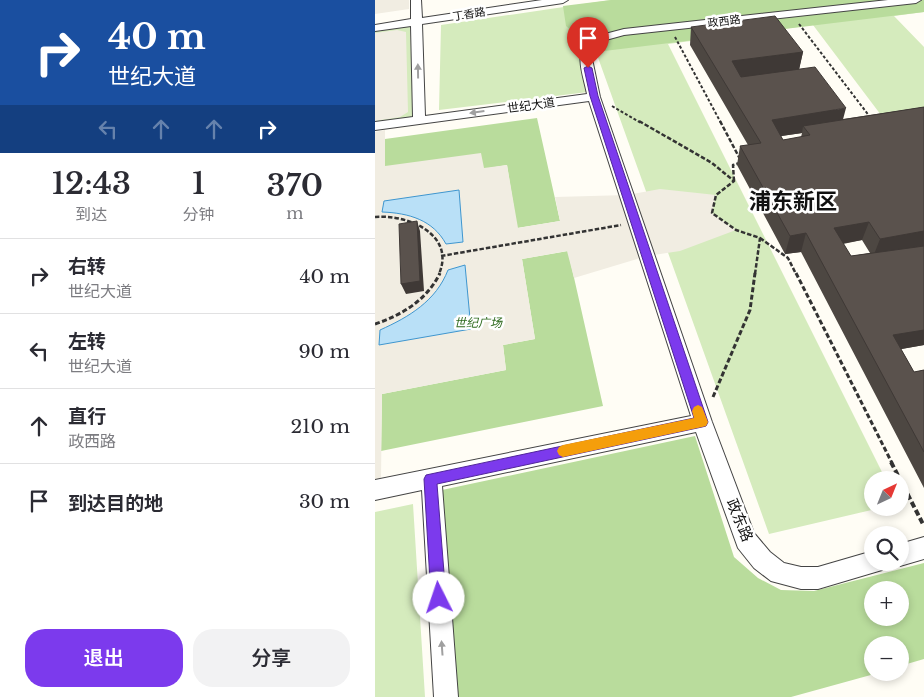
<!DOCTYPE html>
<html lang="zh">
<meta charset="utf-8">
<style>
:root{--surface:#fff;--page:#f2f2f3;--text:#2b2b33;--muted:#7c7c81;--line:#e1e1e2;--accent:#7c3aed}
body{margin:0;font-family:"Libre Baskerville","Noto Sans SC",serif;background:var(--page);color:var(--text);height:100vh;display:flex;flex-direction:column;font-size:19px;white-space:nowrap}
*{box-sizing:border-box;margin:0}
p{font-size:16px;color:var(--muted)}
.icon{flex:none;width:28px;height:28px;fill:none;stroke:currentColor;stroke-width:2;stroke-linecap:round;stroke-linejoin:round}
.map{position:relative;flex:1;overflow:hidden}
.details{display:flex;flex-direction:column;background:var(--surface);width:375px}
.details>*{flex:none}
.guide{background:#1a4fa0;color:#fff;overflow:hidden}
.needle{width:32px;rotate:43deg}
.fabs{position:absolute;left:489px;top:471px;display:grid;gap:10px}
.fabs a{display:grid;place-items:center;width:45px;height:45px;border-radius:50%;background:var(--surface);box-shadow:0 2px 8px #0003;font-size:25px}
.pin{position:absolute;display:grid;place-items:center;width:42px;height:42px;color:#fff;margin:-51px -21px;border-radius:50% 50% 50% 0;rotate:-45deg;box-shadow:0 0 5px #0007}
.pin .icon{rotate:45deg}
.me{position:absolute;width:55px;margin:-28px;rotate:356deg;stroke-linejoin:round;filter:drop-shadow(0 0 4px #0008)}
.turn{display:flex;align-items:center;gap:18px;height:105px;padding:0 25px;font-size:22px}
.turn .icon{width:65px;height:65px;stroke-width:2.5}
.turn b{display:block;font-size:35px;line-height:42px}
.lanes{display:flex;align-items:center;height:48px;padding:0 25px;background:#0003;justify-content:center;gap:25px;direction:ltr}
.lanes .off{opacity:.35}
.eta{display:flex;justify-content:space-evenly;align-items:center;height:85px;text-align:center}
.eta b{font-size:30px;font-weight:600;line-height:35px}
.cta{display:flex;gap:10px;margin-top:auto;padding:10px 25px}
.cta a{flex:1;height:58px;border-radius:20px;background:var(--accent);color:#fff;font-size:20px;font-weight:600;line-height:58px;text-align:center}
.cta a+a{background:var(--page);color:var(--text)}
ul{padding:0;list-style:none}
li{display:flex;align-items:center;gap:15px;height:75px;padding:0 25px;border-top:1px solid var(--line)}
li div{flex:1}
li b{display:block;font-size:19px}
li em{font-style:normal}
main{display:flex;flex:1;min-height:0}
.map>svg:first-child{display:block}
.green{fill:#d5ebbd}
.forest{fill:#b9dc9c;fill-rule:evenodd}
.plaza{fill:#f1ede2;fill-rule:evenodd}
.water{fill:#b9e0f7;stroke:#3f96cf}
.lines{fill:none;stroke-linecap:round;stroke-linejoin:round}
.minor-casing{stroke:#444;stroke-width:2}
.path-far3{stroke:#333;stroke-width:2;stroke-dasharray:3 2;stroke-linecap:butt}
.path-far2{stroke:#333;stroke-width:2.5;stroke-dasharray:4.5 2;stroke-linecap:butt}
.path-far1{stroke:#333;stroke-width:3;stroke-dasharray:5 2.5;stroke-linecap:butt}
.path{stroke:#333;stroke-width:4;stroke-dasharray:6 3;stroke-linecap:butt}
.minor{fill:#fff;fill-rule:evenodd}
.wall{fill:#4d4742;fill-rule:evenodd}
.shaded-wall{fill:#3f3936}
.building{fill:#5a524d;stroke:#3f3936}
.oneway{fill:#a0a0a0}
.route{fill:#7c3aed;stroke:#51269a}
.slow{fill:#f59e0b}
.labels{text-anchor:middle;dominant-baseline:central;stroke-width:5;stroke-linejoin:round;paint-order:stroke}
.far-street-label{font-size:11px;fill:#111;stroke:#fff}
.street-label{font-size:12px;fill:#111;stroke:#fff}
.park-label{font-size:12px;font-style:italic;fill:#2f6b1f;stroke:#fff}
.near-street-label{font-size:15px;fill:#111;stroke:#fff}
.town-label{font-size:22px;font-weight:bold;fill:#111;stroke:#fff}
</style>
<main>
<section class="details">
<div class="guide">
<div class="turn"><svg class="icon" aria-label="right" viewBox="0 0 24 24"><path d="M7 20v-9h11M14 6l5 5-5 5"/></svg><div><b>40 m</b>世纪大道</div></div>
<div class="lanes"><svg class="icon off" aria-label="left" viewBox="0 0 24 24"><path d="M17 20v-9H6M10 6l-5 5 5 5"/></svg><svg class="icon off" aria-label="ahead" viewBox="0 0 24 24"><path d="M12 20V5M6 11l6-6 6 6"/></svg><svg class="icon off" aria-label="ahead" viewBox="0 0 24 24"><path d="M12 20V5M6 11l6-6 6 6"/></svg><svg class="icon" aria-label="right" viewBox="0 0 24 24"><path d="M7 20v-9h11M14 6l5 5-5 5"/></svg></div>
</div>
<div class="eta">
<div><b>12:43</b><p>到达</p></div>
<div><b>1</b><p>分钟</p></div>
<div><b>370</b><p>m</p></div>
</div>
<ul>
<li><svg class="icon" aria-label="right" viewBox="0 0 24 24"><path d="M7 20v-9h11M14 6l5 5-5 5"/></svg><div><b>右转</b><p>世纪大道</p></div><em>40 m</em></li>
<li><svg class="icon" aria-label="left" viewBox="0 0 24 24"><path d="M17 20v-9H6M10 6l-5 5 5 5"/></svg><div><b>左转</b><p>世纪大道</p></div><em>90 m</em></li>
<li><svg class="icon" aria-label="ahead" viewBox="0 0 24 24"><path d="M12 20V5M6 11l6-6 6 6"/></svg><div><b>直行</b><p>政西路</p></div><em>210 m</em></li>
<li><svg class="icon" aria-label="arrive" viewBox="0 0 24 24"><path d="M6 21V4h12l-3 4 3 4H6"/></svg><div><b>到达目的地</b></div><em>30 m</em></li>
</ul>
<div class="cta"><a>退出</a><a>分享</a></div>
</section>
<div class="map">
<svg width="549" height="697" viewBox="0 0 549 697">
<rect width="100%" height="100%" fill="#fffdf5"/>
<path class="green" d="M236 0H549V12L519 16 549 47V117L512 123 438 25 293 44 511 480H498V508H505L394 534 221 52 205 55 213 92 64 110 66 25Z
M35 25 38 118 0 123V31Z
M38 504 50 697H0V512Z"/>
<path class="forest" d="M236 0H549V12L221 52 191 26 188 6Z
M162 118 185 221 142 228 132 165 108 169 10 167V139Z
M193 251 228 406 6 451 7 394 131 370 128 345 160 339 147 259Z
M320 436 359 557 383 578 406 590 439 591 549 563V659L525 666V645H498V672L503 673 416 697H78L67 490ZM498 590H525V618H498Z"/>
<path class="plaza" d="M0 0H34V9L0 14Z
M22 30 31 32 33 112 25 117 0 121V33Z
M10 130V166L106 153 109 168 132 165 143 228 185 221 180 197 252 195 285 189 341 195 337 213 361 230 305 251 272 256 199 278 192 251 147 259 160 339 128 345 131 370 7 394 6 479 0 481V132ZM83 190 88 242 71 244 65 234 49 221 36 215 7 211ZM68 282 95 329 5 330 21 323 49 305Z"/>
<path class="water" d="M84 190 88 242 71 244C58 220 34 213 7 212L9 201Z
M90 265 96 329 4 345 5 330C34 317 61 301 73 270Z"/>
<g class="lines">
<defs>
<path id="minor" d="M36 0H46L47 18 167 0H193L188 3 47 24 50 116 212 94C208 74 200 57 211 39L249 29 513 0H546L541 3 249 35 220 43 216 54 225 97 337 422 379 533 395 552 409 563 426 567H443L498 551V562H510L507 570 443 589H426L396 581 379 568 363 548 321 432 67 486 83 697H59L47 490 0 500V480L316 416 214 101 0 130V122L38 117 36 26 0 31V25L36 19Z
M549 537V559L525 566 517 563 525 562V544Z"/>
</defs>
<use href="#minor" class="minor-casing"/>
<path class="path-far3" d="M424 24 495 117
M300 37 346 123
M237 106 266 123"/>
<path class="path-far2" d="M264 121 337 163 359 181 341 195 337 213 361 230 385 238 380 274
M345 121 365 159
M359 181 358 165 365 163
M0 217C32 214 81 234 64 274
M385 238 413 258 421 274
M66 256 246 225"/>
<path class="path-far1" d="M421 273 517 463
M0 324C27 315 52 300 65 273
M338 397 375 310 380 273"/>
<path class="path" d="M516 462 549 526"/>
<use href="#minor" class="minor"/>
</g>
<path class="wall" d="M316 27 428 52 424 69 468 119 549 107V345L526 349 539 372 549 370V488L426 252 410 254 362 165 365 146 373 145 315 45ZM427 133 426 137 408 140 406 136ZM487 240 495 253 476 256 468 244Z"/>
<path class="shaded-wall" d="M428 52 424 70 355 79 357 61Z
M471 108 466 127 428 126 427 133 393 138 397 120Z
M42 221 45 231 49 291 31 294 26 284Z
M494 222 487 240 453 246 459 228Z
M549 231V247L498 257 505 239Z
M431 233 426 252 410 254 415 236Z
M549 330V345L510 352 518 335Z"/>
<path class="building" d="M400 16 428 52 357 61 366 77 440 67 471 108 397 120 408 140 435 135 428 126 549 107V231L505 239 494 222 459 228 476 256 549 246V330L518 335 539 372 549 370V452L431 233 415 236 365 146 386 143 316 27Z
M42 221 45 281 26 284 24 224Z"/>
<defs><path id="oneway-solid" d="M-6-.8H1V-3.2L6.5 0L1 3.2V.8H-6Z" transform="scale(1.25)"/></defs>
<g class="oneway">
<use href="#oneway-solid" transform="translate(43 71) rotate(-91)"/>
<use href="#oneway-solid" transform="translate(102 112) rotate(172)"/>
<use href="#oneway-solid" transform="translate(67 648) rotate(-94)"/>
</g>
<path class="route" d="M213 66 217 68 223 96 333 422 331 426 327 427 62 484 71 598 69 603 64 605 59 603 56 598 49 479 51 475 319 418 215 96 209 68Z"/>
<path class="slow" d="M323 405 327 407 333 422 331 426 327 427 188 457 184 455 182 451 184 447 188 445 319 418 317 411 319 407Z"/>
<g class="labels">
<g class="far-street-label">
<text transform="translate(94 14) rotate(-9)">丁香路</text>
<text transform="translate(349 21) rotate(-7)">政西路</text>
</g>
<g class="street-label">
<text transform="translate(156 105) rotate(-8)">世纪大道</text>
</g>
<g class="park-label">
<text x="103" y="322">世纪广场</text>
</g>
<g class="near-street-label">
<text transform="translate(365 520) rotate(67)">政东路</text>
</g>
<g class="town-label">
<text x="418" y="201">浦东新区</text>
</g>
</g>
</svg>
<div class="fabs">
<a><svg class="needle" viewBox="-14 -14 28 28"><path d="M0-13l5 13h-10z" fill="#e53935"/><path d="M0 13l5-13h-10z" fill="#7c7c81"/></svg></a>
<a><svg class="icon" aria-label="search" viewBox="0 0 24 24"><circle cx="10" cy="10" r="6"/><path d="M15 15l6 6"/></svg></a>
<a>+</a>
<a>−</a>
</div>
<div class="pin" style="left:213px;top:68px;background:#d93025"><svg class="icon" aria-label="arrive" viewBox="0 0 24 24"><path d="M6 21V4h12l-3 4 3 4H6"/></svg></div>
<svg class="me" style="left:64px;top:598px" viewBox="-20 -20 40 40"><circle r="19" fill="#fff"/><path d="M0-13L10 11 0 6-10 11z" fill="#7c3aed"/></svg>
</div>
</main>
